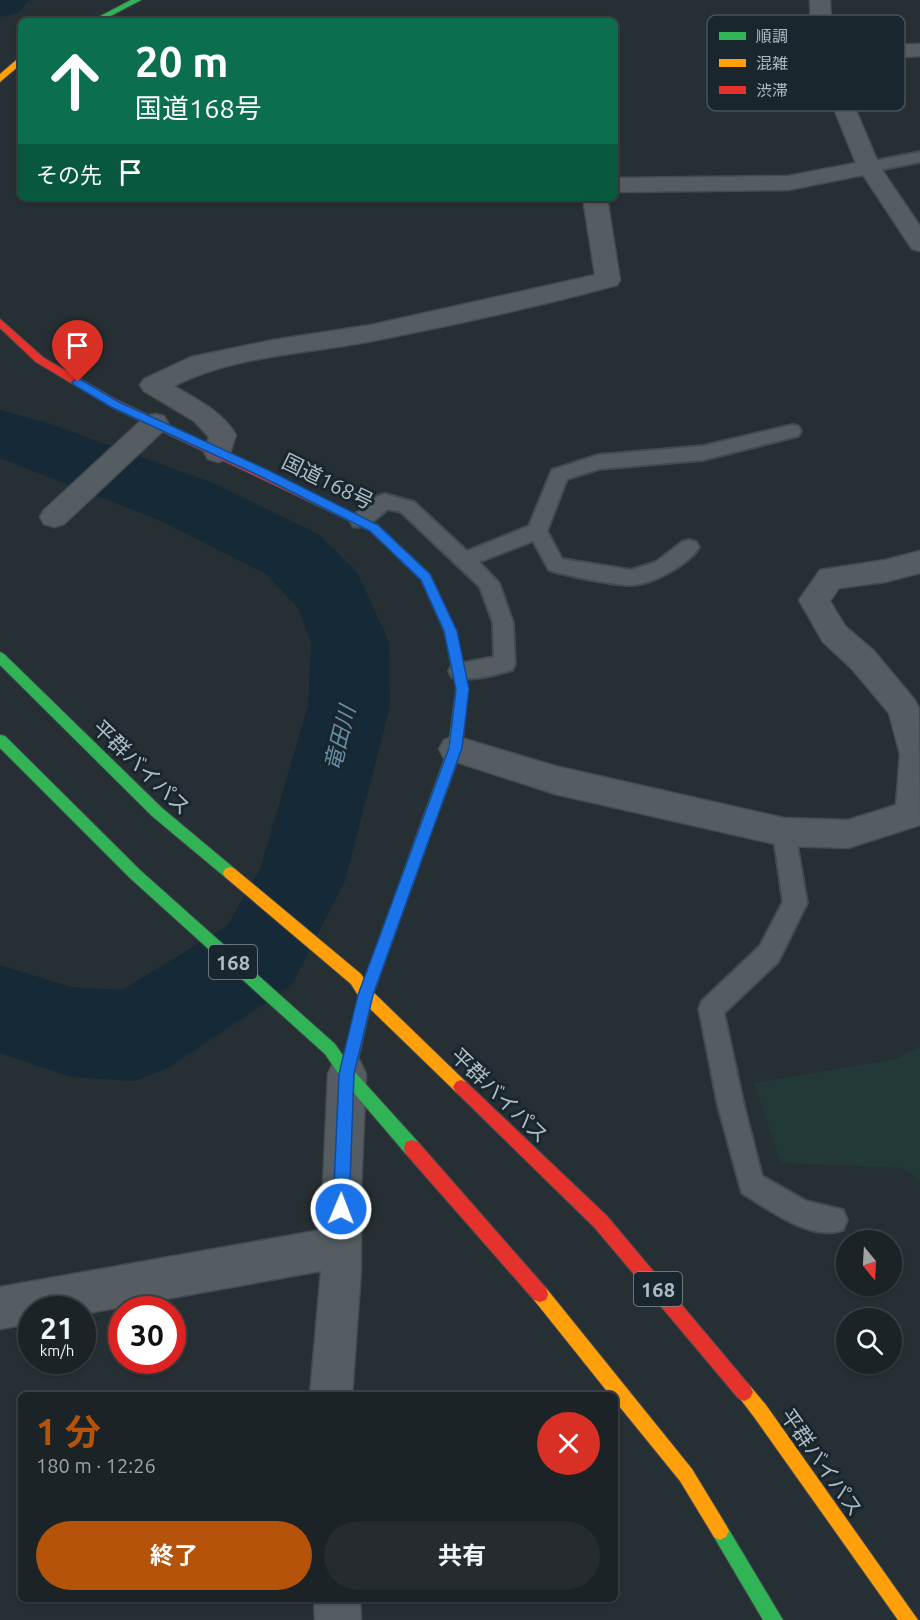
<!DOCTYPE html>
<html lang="ja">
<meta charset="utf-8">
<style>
:root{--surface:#1c2326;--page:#252b2e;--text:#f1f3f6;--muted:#a0a4a7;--line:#3a4043;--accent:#b45309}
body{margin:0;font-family:Ubuntu,"Noto Sans JP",sans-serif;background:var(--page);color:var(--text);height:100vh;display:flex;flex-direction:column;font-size:22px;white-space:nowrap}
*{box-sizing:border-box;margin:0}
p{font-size:20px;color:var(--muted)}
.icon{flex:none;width:33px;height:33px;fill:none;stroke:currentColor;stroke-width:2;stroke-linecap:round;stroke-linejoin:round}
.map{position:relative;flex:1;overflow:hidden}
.details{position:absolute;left:18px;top:1392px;width:600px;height:210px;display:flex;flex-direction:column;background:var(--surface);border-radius:9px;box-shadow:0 2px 4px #0004,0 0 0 2px var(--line)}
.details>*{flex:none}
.hud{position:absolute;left:18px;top:18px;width:600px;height:183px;border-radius:9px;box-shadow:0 2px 4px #0004,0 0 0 2px var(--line);background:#0b6e4f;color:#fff;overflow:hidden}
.needle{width:39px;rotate:162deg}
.buttons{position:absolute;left:836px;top:1230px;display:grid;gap:12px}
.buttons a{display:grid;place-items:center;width:66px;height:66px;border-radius:50%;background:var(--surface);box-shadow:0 2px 4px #0004,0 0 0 2px var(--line);font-size:30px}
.speed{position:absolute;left:18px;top:1296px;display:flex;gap:12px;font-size:30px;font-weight:700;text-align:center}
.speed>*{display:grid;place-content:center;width:78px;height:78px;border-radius:50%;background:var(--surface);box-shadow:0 2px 4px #0004,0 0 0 2px var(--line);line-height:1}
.speed small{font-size:15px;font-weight:400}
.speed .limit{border:9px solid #d22;background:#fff;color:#111}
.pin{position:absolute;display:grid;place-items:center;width:51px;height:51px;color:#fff;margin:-62px -26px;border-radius:50% 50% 50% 0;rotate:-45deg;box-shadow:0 0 6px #0007}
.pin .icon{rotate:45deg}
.me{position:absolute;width:66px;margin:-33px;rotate:1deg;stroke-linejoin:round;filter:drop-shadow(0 0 4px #0008)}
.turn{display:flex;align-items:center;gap:21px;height:126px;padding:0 18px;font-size:27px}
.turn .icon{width:78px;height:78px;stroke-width:2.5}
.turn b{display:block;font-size:42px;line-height:51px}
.then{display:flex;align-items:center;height:57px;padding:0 18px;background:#0003;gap:12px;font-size:22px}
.round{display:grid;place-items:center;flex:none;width:63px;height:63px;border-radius:32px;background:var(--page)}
.overview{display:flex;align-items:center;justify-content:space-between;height:102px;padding:0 18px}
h1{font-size:36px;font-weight:700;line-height:45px;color:var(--accent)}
.primary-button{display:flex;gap:12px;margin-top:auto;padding:12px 18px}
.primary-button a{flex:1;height:69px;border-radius:36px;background:var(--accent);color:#fff;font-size:24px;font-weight:700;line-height:69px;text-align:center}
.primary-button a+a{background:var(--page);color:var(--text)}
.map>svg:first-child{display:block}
.green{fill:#233937}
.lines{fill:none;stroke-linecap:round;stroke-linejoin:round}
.river{fill:#152a36;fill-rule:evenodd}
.lane-casing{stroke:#434b50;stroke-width:4}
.street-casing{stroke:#434b50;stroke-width:3}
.fast-casing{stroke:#424a4f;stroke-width:2}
.slow-casing{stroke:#424a4f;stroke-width:2}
.jam-casing{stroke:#424a4f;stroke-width:2}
.lane{fill:#555d62;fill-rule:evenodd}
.street{fill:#555d62;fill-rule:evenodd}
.fast{fill:#30b455;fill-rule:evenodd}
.slow{fill:#ff9f0a;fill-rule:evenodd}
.jam{fill:#e5322d;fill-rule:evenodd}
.route{fill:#1a73e8;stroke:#114b97;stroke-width:1.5}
.labels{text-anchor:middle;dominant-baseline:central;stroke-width:6;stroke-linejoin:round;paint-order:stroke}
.shield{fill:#19262e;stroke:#818f98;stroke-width:1.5}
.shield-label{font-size:20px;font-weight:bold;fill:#aebcc6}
.street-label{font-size:21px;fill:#aebcc6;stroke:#19262e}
.water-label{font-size:22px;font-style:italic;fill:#658fa7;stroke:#19262e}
.key{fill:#19262e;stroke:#46535c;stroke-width:1.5}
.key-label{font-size:16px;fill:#aebcc6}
</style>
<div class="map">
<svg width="920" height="1620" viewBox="0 0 920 1620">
<rect width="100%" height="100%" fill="#262f33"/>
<path class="green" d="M920 1047V1182L904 1168 781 1163 754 1083 895 1059Z"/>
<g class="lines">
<path class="river" d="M0 0H29L18 13 0 17Z
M0 410 48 423 213 483 318 534 357 572 389 642 390 706 345 881 291 986 168 1068 134 1081 71 1077 0 1053V965L71 987 122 990 227 926 260 869 308 706 311 642 298 608 266 574 161 521 0 458Z"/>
<defs>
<path id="lane" d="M920 152V162L869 172 861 167 869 162Z
M792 425 798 426 801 431 798 436 703 460 599 469 567 479 547 531 562 559 631 570 656 562 682 542 689 540 696 542 699 547C690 564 651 585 632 585 617 586 564 575 549 570L533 541 479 562 499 583 513 623 515 664 512 670C496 675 468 682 452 677L449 671 452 665 494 657 493 623 480 587 401 512 388 509C378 517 367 530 353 526L350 521 353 516 378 496 385 494 414 502 467 551 529 526 552 470 598 455 703 446Z
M784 822 792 825 795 832 807 903 778 962 724 1013 744 1106 762 1176 806 1201 843 1210 847 1220 843 1230C811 1242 768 1209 742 1193L718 1106 699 1009 702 1001 760 946 783 902 773 832 776 825Z"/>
<path id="street" d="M810 0H830L832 48 920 44V56L835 61 880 167 920 226V251L912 249 863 175 788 190 615 192V178L788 176 856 163 812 55Z
M583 198H607L620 280 617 285C536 307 454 325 372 341 306 354 235 355 174 386 196 399 222 411 236 435L228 459 218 462 208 459 204 452 209 437 194 421 144 391 140 385 144 379 191 357 273 340 371 325 595 275Z
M155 414 164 416 168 423 164 430 64 524 54 527 44 524 40 517 44 510 146 416Z
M920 551V573L885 582 839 588 830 601 845 626 874 651 914 699 919 708 920 825 848 848 784 846 555 794 444 758 439 749 444 740 455 736 555 766 784 818 848 820 896 805 900 754 889 713 852 669 823 642 799 600 820 570 885 560Z
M347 1056 360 1061 366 1074 361 1190V1270L352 1395H310L321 1271 82 1314V1310H32V1323L0 1329V1287L321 1230 328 1074 334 1061Z
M314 1599H360L361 1620H315Z"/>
<path id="fast" d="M131 0H141L101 21H91Z
M331 503 378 525 430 574 456 631 468 689 462 749 432 831 430 835 425 837 420 835 418 831 448 749 456 689 444 631 421 580 370 531 327 510 325 507Z
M0 652 4 654 162 808 235 869 237 873 235 877 230 879 225 877 152 816 0 665Z
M0 735 5 736 141 871 335 1044 352 1069 418 1142 420 1148 418 1154 412 1156 406 1154 342 1079 325 1054 131 879 0 748Z
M720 1522 726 1525 783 1620H763L714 1537 711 1531 714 1525Z"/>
<path id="slow" d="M21 56V64L0 82V74Z
M230 867 235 869 361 974 371 990 466 1082 469 1087 466 1092 461 1094 456 1092 361 1000 351 984 225 877 223 873 225 869Z
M540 1286 546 1288 692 1469 726 1525 729 1531 726 1537 720 1540 714 1537 680 1481 615 1401V1395H610L534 1300 532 1294 534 1288Z
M744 1383 750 1386 766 1405 918 1620H898L754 1417 735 1392 738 1386Z"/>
<path id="jam" d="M0 319 44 358 119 401 335 504 337 507 335 510H327L111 407 36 362 0 328Z
M425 825 430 827 432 831 373 995 355 1074 352 1079 347 1081 342 1079 339 1074 359 995 418 831 420 827Z
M461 1080 466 1082 607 1216 750 1386 753 1392 750 1398 744 1401 738 1398 595 1228 456 1092 453 1087 456 1082Z
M412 1140 418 1142 546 1288 548 1294 546 1300 540 1302 534 1300 406 1154 404 1148 406 1142Z"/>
</defs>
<use href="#lane" class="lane-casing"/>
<use href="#street" class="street-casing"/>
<use href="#fast" class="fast-casing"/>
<use href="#slow" class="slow-casing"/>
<use href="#jam" class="jam-casing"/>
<use href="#lane" class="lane"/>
<use href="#street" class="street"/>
<use href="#fast" class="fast"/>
<use href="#slow" class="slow"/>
<use href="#jam" class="jam"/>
</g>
<path class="route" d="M78 378 119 402 268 470 378 525 430 574 457 631 469 689 462 748 373 995 354 1074 349 1209 347 1215 341 1217 335 1215 333 1209 339 1074 358 995 449 748 456 689 444 631 421 580 370 531 260 476 111 407 74 385 72 382Z"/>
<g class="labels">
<g class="shield">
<rect x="209" y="945" width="48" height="34" rx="4.5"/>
<rect x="634" y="1272" width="48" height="34" rx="4.5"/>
</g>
<g class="shield-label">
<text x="233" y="962">168</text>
<text x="658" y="1289">168</text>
</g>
<g class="street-label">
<text transform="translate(328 481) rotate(26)">国道168号</text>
<text transform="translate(142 767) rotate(44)">平群バイパス</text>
<text transform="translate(500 1095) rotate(44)">平群バイパス</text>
<text transform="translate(822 1462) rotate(55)">平群バイパス</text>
</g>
<g class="water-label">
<text transform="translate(339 738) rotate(-76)">竜田川</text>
</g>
</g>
<rect x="707" y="15" width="198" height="96" rx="9" class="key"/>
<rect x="719" y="32" width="27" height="8" fill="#30b455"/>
<rect x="719" y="59" width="27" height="8" fill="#ff9f0a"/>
<rect x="719" y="86" width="27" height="8" fill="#e5322d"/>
<g class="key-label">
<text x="756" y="42">順調</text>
<text x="756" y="69">混雑</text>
<text x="756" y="96">渋滞</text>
</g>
</svg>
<div class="buttons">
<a><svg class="needle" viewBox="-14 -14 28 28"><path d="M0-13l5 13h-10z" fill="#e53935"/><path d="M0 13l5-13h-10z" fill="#a0a4a7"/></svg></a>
<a><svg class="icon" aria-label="search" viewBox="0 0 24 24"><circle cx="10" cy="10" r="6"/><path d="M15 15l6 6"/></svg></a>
</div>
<div class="speed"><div>21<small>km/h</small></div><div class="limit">30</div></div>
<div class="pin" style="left:78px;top:382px;background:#d93025"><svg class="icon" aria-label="arrive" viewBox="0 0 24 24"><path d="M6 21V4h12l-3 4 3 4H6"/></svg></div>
<svg class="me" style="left:341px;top:1209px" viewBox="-20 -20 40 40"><circle r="17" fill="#1a73e8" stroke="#fff" stroke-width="3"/><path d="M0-11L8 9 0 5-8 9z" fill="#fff"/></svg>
<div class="hud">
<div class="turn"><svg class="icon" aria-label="ahead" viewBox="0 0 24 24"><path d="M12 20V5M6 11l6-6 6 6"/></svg><div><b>20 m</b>国道168号</div></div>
<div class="then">その先<svg class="icon" aria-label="arrive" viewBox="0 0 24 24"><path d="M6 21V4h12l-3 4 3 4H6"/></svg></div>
</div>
<section class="details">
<div class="overview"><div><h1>1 分</h1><p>180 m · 12:26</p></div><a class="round" style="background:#d93025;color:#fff"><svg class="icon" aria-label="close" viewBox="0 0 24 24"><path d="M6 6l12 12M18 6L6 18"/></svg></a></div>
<div class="primary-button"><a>終了</a><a>共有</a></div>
</section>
</div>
